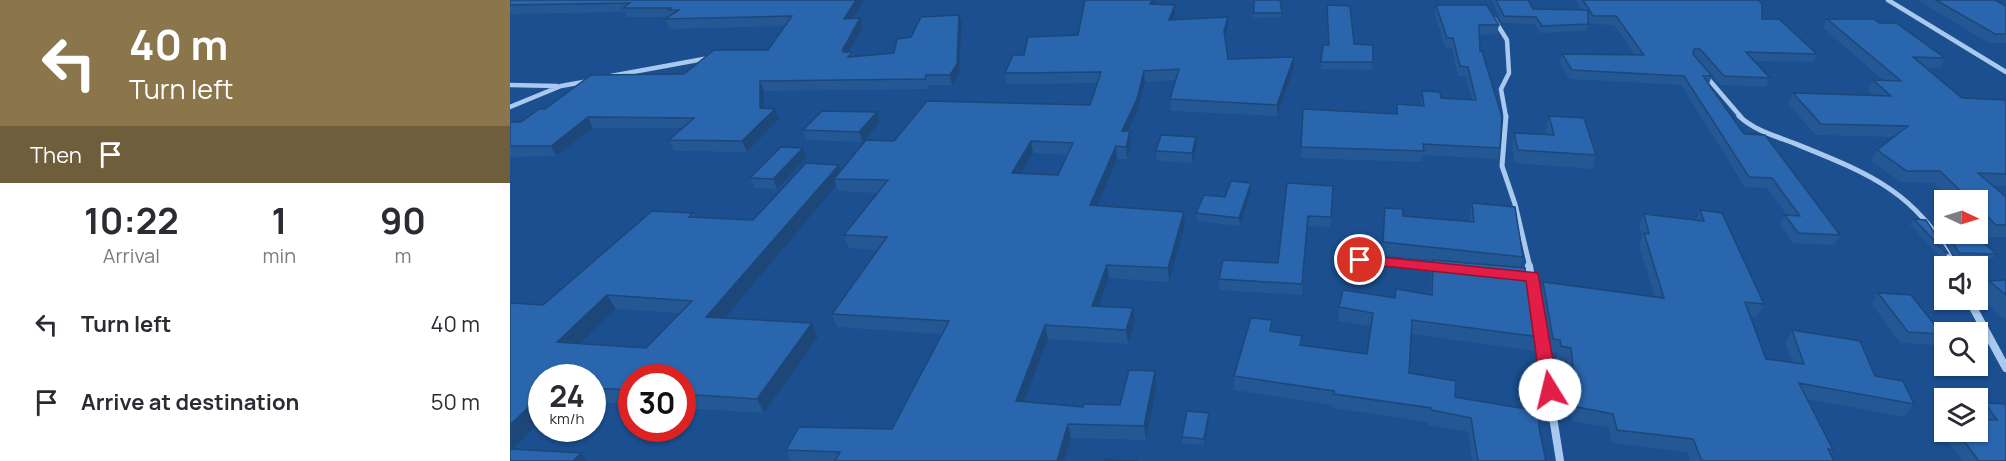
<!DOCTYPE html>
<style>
:root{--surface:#fff;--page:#f7f7f7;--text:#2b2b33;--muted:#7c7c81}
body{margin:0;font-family:Manrope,sans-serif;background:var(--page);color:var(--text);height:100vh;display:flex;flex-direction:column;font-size:22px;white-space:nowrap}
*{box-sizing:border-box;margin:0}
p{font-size:20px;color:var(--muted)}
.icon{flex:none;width:33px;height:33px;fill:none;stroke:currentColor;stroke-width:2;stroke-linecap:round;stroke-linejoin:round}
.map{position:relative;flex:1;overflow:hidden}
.details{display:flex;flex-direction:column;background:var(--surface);width:510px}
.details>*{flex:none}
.top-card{background:#8a764a;color:#fff;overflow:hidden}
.needle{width:39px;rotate:94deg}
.fabs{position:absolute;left:1424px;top:190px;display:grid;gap:12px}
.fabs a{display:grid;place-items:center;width:54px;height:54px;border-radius:0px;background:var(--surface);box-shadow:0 2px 4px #0004;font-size:30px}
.speed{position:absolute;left:18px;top:364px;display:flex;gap:12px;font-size:30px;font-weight:700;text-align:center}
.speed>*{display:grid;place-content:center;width:78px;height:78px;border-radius:50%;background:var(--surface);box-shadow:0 2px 4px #0004;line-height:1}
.speed small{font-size:15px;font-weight:400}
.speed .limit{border:9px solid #d22;background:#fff;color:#111}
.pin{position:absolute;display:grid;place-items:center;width:51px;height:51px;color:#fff;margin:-26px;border:3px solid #fff;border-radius:50%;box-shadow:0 2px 6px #0007}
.me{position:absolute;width:66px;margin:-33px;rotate:351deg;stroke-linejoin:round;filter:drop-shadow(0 0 4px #0008)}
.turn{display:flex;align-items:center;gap:21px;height:126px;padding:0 30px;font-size:27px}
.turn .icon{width:78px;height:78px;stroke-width:2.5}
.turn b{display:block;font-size:42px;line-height:51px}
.then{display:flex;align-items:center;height:57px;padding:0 30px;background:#0003;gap:12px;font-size:22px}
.eta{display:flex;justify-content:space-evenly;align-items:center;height:102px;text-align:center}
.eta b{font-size:36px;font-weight:700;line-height:42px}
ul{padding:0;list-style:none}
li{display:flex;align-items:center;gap:18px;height:78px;padding:0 30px}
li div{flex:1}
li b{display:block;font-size:22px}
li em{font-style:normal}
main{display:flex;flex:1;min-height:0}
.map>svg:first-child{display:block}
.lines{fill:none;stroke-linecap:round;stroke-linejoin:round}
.minor-far2{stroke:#a9c9ee;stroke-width:4.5}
.minor-far1{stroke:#a9c9ee;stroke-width:5}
.minor{stroke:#a9c9ee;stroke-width:8}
.wall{fill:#245895;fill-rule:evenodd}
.shaded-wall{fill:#1d4779}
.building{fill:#2a66ad;stroke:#1d4779;stroke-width:1.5;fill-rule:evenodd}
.route{fill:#e11d48;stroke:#92132f;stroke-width:1.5}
</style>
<main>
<section class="details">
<div class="top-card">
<div class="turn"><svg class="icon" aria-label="left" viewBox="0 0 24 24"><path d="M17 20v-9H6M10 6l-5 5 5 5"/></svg><div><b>40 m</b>Turn left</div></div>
<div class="then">Then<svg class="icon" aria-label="arrive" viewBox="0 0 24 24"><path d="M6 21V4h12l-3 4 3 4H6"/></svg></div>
</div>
<div class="eta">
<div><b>10:22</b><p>Arrival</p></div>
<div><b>1</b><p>min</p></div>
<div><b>90</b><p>m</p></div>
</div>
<ul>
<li><svg class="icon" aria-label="left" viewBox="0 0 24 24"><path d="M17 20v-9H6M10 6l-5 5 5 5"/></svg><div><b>Turn left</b></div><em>40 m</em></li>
<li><svg class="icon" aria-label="arrive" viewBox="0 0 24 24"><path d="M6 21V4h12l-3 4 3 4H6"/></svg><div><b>Arrive at destination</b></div><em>50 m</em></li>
</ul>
</section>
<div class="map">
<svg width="1496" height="461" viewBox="0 0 1496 461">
<rect width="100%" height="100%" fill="#1b4f8f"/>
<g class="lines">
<path class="minor-far2" d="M1378 0 1496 72
M984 19 997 40 999 73 991 89 996 117
M1195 75 1231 117
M101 76 199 58
M0 85 47 86
M0 107 51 86 79 81"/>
<path class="minor-far1" d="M996 116 992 166 1005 204 1020 267
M1229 116C1245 131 1266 136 1286 144 1358 173 1410 193 1445 267
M850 260 924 267"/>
<path class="minor" d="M909 266 929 268
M1019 266 1050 461
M1459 300 1496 368"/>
</g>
<path class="wall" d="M0 0H354L343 19 350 18 353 27 339 52H342L344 57 384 53 401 37 452 24 449 73 442 85H418V89L254 91V108L269 119 237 152 164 151 159 140 172 128H83L47 156 0 157V122H11L35 109 174 74 258 50 276 26 159 29 155 19 159 17H117L115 12 0 14Z
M574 0H647L645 4 665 5V15L663 20 718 17V27L715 38 718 59 784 57V68L767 116 661 111 660 99 666 80 635 82 628 110 619 131H620L621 143 617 159H607L587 206 674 212 675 225 659 282 599 278 589 306 623 308 625 322 618 344 538 339 514 402 573 407 574 404 610 405 619 370 645 371 647 385 636 440 561 438 554 461H281L276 450 289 427 382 429 432 334 327 327 322 314 369 250 339 248 334 235 368 193 328 191 326 186 215 318 302 323 308 337 254 413 172 408V378H122V404L82 402V378H32V420L2 449 71 453 77 461H0V303L33 305 142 211 183 213 185 217 243 220 296 163 329 165 331 170 356 140 384 141 417 101 580 105 587 83 497 84 495 73 503 55H514L518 37 568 35 574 4ZM523 153 558 155 548 175 512 173ZM106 309 170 313 136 348 70 343Z
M744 0 772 13V17L744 18Z
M982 0H1018L1023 9 1072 10 1066 0H1248L1252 19 1307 54 1303 62 1244 61 1260 78 1256 87 1211 85 1186 58 1202 76 1199 84 1234 134 1330 235 1324 245 1283 243 1270 225 1275 215H1277L1257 188 1235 187 1171 85 1060 79 1050 63 1052 54 1125 55 1104 25 1081 24 1078 20 1076 31 1030 33 1024 24 992 23Z
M1407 0H1485L1496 6V43H1479Z
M817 5 844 44 863 62 862 70 811 69 813 45H818Z
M926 5 989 25 987 34 969 35 970 51 990 148 988 159 913 155 912 162 791 158 793 109 886 114 887 104 911 106 912 91 931 98 962 99 956 77 948 76 942 48 935 47 925 14Z
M1317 19 1369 23 1435 58 1430 68H1415L1452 98 1496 100V186H1482L1496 197V237H1478L1467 226V201H1442L1424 183 1390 182 1361 161 1367 150 1384 137 1306 135 1278 104 1283 93 1364 95 1358 90 1363 80H1373L1313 28Z
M1039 116 1086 155 1083 169 1005 163 1002 146 1004 133 1037 135 1036 129Z
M370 122 353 142 296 140 293 130Z
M686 137 687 146 682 163 647 161 646 151Z
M296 158 267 189 245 188 240 178Z
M777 183 823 186 820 227 797 226 792 295 709 290V279L768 263Z
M741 191 730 226 687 221 686 213 715 197Z
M962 203 1013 257 1010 268 1016 279 1030 337 1026 351 901 334 899 373 945 397 1029 428 1036 461H962L958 432 918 425V422L823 408V405L724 390V376L762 320V332L792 336V345L857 354 861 326 828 321 829 307 885 298 920 294 921 273 923 260 872 255 875 208 893 216 960 222V215Z
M1190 210 1254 304 1247 317 1240 316 1256 359 1282 362 1275 343 1282 330 1365 376 1404 404 1394 417 1297 399 1323 450 1321 454 1324 461H1180L1177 452 1102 443 1098 427 1062 421 1057 361 1047 359 1046 353 1039 352 1030 295 1033 282 1145 297 1129 246 1132 237 1129 226 1134 214 1186 220Z
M1404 219 1438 253 1435 258H1432L1400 225Z
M1429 220H1434V234H1464L1486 254 1482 259 1446 258 1425 225Z
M1496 280V320L1468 296 1479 281Z
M1368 293 1432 334 1425 345 1390 343 1362 304Z
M1475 403 1496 404V461H1453L1428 428 1434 420V432H1467L1471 419 1467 413Z
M699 413V419L694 445 672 443V437Z"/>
<path class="shaded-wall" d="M346 0H354L337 28 334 19Z
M642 0H647L641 14 640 4Z
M665 5V15L659 30V20Z
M449 15 452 24 449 73 442 85 440 75Z
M718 17V27L714 41V31Z
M350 18 353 27 337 55 336 62 333 49Z
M784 57V68L767 116V105Z
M634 71 635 82 628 110 613 143 612 131Z
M250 81 254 91V119L250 108Z
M265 109 269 119 237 152 232 141Z
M367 112 370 122 353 142 349 132Z
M78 117 83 128 47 156 41 146Z
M620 131 621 143 617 159 616 147Z
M686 137 687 146 682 163V153Z
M521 141 523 153 505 185 502 173Z
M606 146 607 159 582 218 580 205Z
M293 148 296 158 267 189 263 179Z
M329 165 334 177 324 179 326 186 204 331 196 317Z
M741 183V191L730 226 729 218Z
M674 212 675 225 659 282 658 268Z
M597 265 599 278 584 319 582 306Z
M97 295 106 309 57 356 47 342Z
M623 308 625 322 618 344 616 330Z
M302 323 308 337 254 413 247 399Z
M535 325 538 339 509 415 506 401Z
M645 371 647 385 636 440 634 426Z
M32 394V420L0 451V425Z
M699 413V419L694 445V439Z
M558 424 561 438 554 461H547Z
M71 453 77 461H63Z"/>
<path class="building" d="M0 0H346L334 19 350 18 333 49 335 48 333 52H342L338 57 384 53 387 39 401 37 411 17 449 15 447 64 440 75H416L415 79 250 81V108L265 109 232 141 159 140 184 118 78 117 41 146H0V122H11L29 109H35L81 75 174 74 204 50H258L282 16 155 19 169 10H159L161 8H113L120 3 0 5Z
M575 0H642L640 4 665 5 659 20 718 17 714 31 718 59 784 57 767 105 660 99 669 69 634 71 627 99 612 131H620L616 147 606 146 580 205 674 212 658 268 597 265 582 306 623 308 616 330 535 325 506 401 573 407 574 404 610 405 619 370 645 371 634 426 558 424 547 461H325L330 452 276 450 289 427 382 429 439 321 322 314 377 237 334 235 378 180 324 179 356 140 384 141 417 101 580 105 591 72 495 73 503 55H514L518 37 568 35ZM521 141 563 143 548 175 502 173Z
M744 0H770L772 13H744Z
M986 0H1018L1023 9 1078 10V24L1032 26 1026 17 994 16Z
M1073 0H1248L1252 4V19H1269L1307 54 1236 52 1260 78 1214 76 1190 49H1184L1183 54 1202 76H1193L1234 134 1255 135 1330 235 1288 233 1275 215 1290 216 1262 178 1239 177 1174 76 1062 70 1052 54 1134 55 1106 16H1083Z
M1426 0H1485L1496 6V34H1485Z
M817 5 840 6 844 44 863 45V62H811L813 45H819Z
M926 5H977L989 25H969L970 51H972L992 117 990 148 913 144 914 151 791 147 793 109 887 114V104L914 106 912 91 930 92 931 98 966 100 958 67 950 66 943 38H937Z
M1317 19H1364L1369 23H1386L1435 58 1403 57 1452 98 1496 100V174L1468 173 1496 197V225H1486L1467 206V201H1461L1430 171H1397L1367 150 1398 126 1311 124 1283 93 1381 96 1363 80 1391 81Z
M312 111 367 112 349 132 293 130Z
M1039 116 1074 118 1086 155 1008 150 1004 133 1044 135Z
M651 135 686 137 682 153 646 151Z
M271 147 293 148 263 179 240 178Z
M296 163 329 165 196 317 302 323 247 399 172 394V378H122V390L82 388V378H32V394L0 425V303L33 305 142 211 183 213 179 217 243 220ZM97 295 182 301 136 348 47 342Z
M721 181 741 183 729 218 686 213 694 195 715 197Z
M777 183 823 186 821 217 798 216 792 284 709 279 713 260 768 263Z
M962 203 1005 207 1013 257 873 242 875 208 893 209V216L964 222Z
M1190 210 1212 213 1254 304 1235 302 1256 359 1294 364 1282 330 1350 341 1365 376 1393 381 1404 404 1289 383 1323 450 1318 449 1324 461H1192L1183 439 1107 430 1103 414 1067 407 1061 348 1051 346 1050 340 1043 339 1033 282 1154 298 1134 233 1139 234 1134 214 1194 221Z
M1404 219 1416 220 1438 253 1435 252Z
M1429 220H1434V229Z
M1437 234H1464L1486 254 1449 253Z
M923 260 1015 268 1016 279H1021L1030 337 902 320 899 373 946 381 945 397 1028 411 1029 428 1036 461H968L961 418 921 410V408L824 394V391L724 376 741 318 762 320 760 331 792 336 790 345 857 354 863 313 829 307 833 290 885 298 886 289 922 295Z
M1496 280V295L1479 281Z
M1368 293 1401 295 1432 334 1398 332Z
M1475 403 1496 404V461H1469L1447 432H1467V419L1487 420Z
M677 411 699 413 694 439 672 437Z
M0 449 71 453 63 461H0Z
M596 460 627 461H595Z"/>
<path class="route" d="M850 255 1028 273 1048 390 1046 394H1033L1031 390 1016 281 845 263 842 260Z"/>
</svg>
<div class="fabs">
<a><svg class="needle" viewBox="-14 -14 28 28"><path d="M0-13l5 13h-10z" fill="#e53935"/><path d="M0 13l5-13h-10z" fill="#7c7c81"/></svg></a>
<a><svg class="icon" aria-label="sound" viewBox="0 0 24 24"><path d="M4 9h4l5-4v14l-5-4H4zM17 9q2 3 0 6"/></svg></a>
<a><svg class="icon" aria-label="search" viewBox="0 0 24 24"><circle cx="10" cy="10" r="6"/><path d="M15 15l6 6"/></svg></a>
<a><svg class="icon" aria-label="layers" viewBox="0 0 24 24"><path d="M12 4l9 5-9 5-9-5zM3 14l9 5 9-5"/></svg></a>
</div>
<div class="speed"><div>24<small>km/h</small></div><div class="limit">30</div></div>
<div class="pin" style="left:850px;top:260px;background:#d93025"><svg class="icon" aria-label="arrive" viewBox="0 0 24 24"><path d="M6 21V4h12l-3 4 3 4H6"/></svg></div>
<svg class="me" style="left:1040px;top:390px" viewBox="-20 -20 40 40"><circle r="19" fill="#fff"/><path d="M0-13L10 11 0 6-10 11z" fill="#e11d48"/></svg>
</div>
</main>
